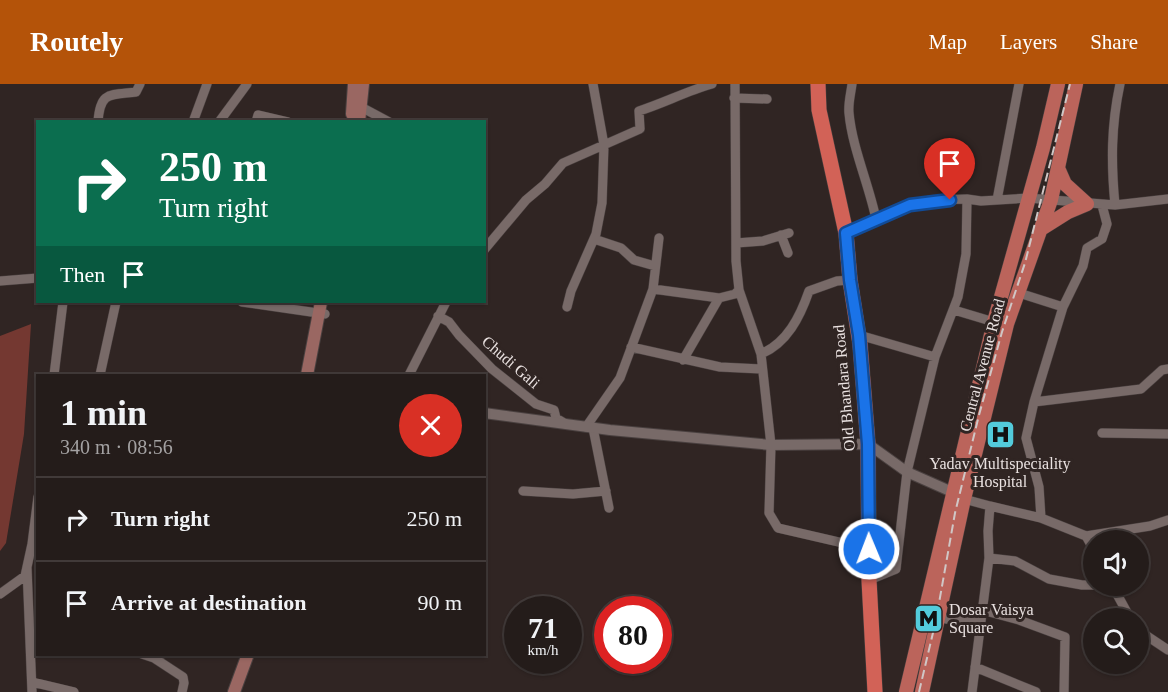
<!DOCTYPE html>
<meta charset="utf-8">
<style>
:root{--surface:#241c1a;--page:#2c2523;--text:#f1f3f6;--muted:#a3a1a2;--line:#413a39;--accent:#b45309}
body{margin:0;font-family:"Times New Roman",serif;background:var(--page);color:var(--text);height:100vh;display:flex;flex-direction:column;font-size:22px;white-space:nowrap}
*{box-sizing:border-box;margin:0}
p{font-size:20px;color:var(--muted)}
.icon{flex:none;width:33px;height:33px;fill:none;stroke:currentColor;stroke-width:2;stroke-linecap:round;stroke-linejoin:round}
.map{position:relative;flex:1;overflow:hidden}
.drawer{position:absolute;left:36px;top:290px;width:450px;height:282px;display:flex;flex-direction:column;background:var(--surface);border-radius:0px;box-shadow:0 2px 4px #0004,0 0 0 2px var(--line)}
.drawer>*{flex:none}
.banner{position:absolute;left:36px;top:36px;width:450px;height:183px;border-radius:0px;box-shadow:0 2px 4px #0004,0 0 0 2px var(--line);background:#0b6e4f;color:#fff;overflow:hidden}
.buttons{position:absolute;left:1083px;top:446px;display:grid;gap:12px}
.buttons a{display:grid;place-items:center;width:66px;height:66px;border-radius:50%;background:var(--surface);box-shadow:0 2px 4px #0004,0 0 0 2px var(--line);font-size:30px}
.speed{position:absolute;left:504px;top:512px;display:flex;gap:12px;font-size:30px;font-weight:700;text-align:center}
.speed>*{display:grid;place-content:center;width:78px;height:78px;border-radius:50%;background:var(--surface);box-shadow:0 2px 4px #0004,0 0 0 2px var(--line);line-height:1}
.speed small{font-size:15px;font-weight:400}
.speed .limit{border:9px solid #d22;background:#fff;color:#111}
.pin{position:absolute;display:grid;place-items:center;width:51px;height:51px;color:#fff;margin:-62px -26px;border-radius:50% 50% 50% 0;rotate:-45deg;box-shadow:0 0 6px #0007}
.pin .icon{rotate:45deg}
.me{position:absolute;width:66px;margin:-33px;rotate:359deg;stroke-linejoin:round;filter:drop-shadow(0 0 4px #0008)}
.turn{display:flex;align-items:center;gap:21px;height:126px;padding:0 24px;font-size:27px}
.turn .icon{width:78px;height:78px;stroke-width:2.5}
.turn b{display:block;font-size:42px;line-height:51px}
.then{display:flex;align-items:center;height:57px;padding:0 24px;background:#0003;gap:12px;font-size:22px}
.round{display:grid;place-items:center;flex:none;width:63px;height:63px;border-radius:32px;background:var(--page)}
.head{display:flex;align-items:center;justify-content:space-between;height:102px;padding:0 24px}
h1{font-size:36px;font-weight:700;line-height:45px}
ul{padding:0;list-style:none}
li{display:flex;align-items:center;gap:18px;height:84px;padding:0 24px;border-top:2px solid var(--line)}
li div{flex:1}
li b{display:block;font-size:22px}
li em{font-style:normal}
header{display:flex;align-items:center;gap:36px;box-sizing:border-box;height:84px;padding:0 30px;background:var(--accent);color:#fff}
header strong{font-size:28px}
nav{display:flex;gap:33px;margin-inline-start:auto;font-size:21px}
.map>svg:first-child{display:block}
.green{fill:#743831}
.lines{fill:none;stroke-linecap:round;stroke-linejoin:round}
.minor-casing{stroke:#4a4140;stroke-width:10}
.tertiary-casing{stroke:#4a4140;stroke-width:12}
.secondary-casing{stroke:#4a4140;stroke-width:14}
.primary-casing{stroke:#4a4140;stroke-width:15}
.trunk-casing{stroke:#4a4140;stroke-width:16}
.minor{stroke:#786a68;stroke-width:9}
.tertiary{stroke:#786a68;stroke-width:10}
.secondary{stroke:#9a6762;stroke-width:12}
.primary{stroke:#bb645b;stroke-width:14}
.trunk{stroke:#d26257;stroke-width:15}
.rail{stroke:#d0c7c6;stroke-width:2;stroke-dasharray:9 4.5;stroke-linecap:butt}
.route-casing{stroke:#114b97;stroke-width:15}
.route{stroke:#1a73e8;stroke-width:10}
.labels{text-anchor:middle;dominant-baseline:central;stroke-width:6;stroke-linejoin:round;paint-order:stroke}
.street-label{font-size:16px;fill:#e9e1e0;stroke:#302523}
.poi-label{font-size:16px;fill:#e9e1e0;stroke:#302523}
</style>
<header>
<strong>Routely</strong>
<nav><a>Map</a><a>Layers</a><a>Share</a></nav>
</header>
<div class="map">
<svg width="1168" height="608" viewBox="0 0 1168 608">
<rect width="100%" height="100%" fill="#302523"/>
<path class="green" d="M31 240 24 350 6 459 0 467V252Z"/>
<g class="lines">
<defs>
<path id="minor" d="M735 0 736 177 739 206 761 270 771 361 769 429 778 444 869 465
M852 0C851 9 848 19 849 29 852 63 869 101 876 135
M734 14 767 15
M361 23 389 38
M98 38C100 7 110 11 136 8L140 0
M193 38 207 0
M219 38 247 0
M256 38 258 31 288 38
M997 116 1019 0
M1115 121 1168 115
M846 149 910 121 932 116 967 115
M781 151 788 169
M594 155 621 164 634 176 655 182
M736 159 763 157 789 149
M484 166 526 116 545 100 563 79 640 45 639 27C664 19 687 7 712 0
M0 197 38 194
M653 205 719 214
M242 218 325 230
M567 223 571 207 596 150 602 119 604 61 593 0
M1063 223 1083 182 1087 164 1102 155 1107 140 1102 121
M954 226 994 238
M438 232 449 238 459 251 492 285 536 320 554 326 556 334 566 340
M859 251 935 273
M631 263 720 283 761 285
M761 270C787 259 800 233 809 207L837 197 850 196
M683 276 719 214 735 210 739 206
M54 291 63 218
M100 291 116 218
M409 291 446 218
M1034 318 1141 305 1162 286 1168 285
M586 343 620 294 653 205 659 154
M593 344 609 424
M1102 349 1168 350
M523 407 573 410 606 407
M964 415 990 422 988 447 989 474 972 608
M990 422 1041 434 1039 403 1026 354 1034 318 1063 223 1019 209
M1041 434 1086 452 1094 466
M1086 452 1150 442 1168 436
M989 474 1015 477 1049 495 1082 501H1094
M27 484 32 608
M869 496 896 485 907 388 935 273 958 213 966 170 967 115 981 117 1028 114 1115 121C1111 79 1111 42 1120 0
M1112 501 1130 534
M0 510 25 492 32 460 38 413
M982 526 1019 536 1065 553 1064 608
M938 534 980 539
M1138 546 1168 566
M142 570 154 574 162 570
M154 574 183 593 184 599 182 608
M975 583 1036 608
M32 598 74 608"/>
<path id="tertiary" d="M484 329 610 346 771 361 868 360 907 388 959 411"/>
<path id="secondary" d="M352 30 354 0
M359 38 363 0
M307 291 321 218
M234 608 248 570"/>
<path id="primary" d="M1041 145 1068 128 1087 120 1065 100 1058 84
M906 608 994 238 1043 64 1058 0
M922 608 964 415 1007 240 1051 116 1076 0"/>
<path id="trunk" d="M818 0 819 26 846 149 850 196 860 260 868 360 869 496 875 608"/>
</defs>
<use href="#minor" class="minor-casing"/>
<use href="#tertiary" class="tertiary-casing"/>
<use href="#secondary" class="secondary-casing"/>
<use href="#primary" class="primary-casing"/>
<use href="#trunk" class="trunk-casing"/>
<use href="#minor" class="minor"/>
<use href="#tertiary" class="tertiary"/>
<use href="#secondary" class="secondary"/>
<use href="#primary" class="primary"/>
<use href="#trunk" class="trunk"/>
<path class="rail" d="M919 608 936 536 955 429 979 331 1002 248 1025 179 1070 0"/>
</g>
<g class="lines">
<defs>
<path id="route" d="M869 465 868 360 859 251 850 196 846 149 910 121 950 116"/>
</defs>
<use href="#route" class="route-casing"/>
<use href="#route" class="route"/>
</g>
<defs>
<symbol id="hospital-square" viewBox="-11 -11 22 22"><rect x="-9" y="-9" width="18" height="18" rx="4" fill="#53cbdb" stroke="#302523"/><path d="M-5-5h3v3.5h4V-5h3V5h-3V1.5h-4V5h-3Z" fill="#111"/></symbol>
<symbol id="metro-square" viewBox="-11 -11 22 22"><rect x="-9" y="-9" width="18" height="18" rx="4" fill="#53cbdb" stroke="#302523"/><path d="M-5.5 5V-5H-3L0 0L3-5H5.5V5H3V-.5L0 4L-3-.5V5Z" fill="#111"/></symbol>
</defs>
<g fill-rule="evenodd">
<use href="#hospital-square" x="984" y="334" width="33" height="33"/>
<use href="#metro-square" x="912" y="518" width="33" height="33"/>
</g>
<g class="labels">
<g class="street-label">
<text transform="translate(511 278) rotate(41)">Chudi Gali</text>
<text transform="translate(982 281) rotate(-75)">Central Avenue Road</text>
<text transform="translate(844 304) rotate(-95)">Old Bhandara Road</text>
</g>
<g class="poi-label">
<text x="1000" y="379">Yadav Multispeciality<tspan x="1000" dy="18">Hospital</tspan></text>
<text x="949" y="525" text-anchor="start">Dosar Vaisya<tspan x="949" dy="18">Square</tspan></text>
</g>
</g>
</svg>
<div class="buttons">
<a><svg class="icon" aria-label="sound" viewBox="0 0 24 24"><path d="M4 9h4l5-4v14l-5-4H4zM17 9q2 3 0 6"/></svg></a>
<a><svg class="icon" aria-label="search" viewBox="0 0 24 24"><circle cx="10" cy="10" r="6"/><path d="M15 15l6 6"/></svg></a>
</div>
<div class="speed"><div>71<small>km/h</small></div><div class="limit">80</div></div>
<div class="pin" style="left:950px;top:116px;background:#d93025"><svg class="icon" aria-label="arrive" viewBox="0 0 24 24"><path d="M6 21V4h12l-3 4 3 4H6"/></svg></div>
<svg class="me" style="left:869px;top:465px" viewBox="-20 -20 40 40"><circle r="17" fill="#1a73e8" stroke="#fff" stroke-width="3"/><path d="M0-11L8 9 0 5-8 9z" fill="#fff"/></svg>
<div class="banner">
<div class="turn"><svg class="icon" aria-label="right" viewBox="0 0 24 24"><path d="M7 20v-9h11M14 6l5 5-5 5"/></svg><div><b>250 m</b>Turn right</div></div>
<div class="then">Then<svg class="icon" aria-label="arrive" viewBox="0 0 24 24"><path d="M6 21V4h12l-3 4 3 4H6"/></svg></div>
</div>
<section class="drawer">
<div class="head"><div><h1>1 min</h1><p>340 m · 08:56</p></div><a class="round" style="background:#d93025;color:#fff"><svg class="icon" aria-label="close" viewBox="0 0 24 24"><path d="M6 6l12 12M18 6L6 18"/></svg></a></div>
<ul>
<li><svg class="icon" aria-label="right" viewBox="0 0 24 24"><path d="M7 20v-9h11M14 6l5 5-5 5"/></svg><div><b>Turn right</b></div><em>250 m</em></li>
<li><svg class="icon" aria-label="arrive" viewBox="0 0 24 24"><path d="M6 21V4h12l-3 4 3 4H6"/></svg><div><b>Arrive at destination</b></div><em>90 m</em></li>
</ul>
</section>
</div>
